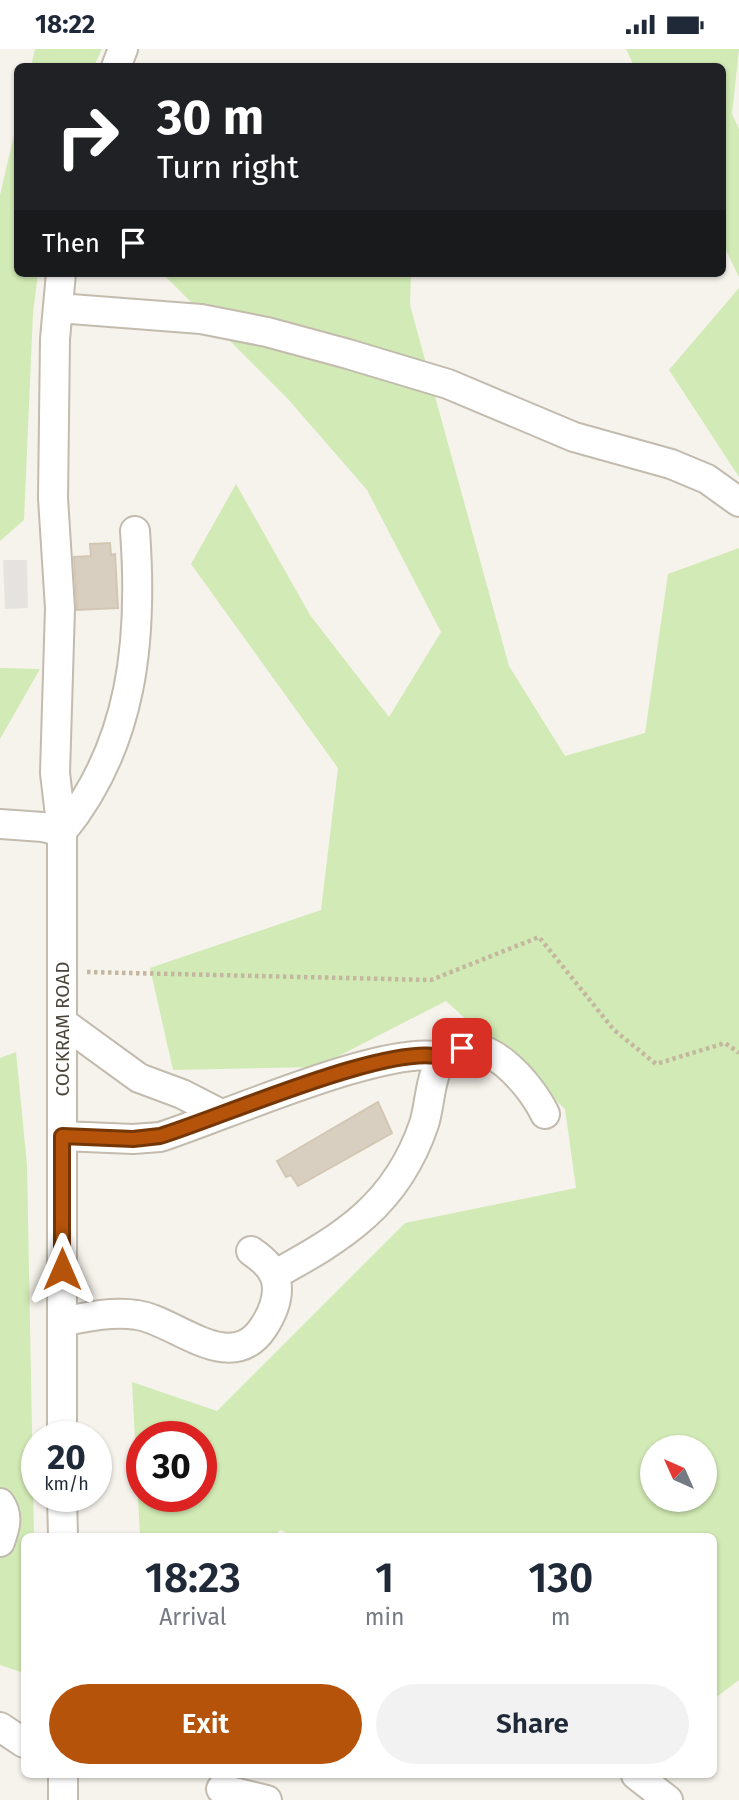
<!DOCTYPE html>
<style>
:root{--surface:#fff;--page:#f2f2f3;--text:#1f2937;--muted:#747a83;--accent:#b45309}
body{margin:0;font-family:"Fira Sans",sans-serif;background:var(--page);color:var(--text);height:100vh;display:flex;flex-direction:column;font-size:26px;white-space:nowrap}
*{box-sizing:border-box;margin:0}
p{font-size:23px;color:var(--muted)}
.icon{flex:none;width:38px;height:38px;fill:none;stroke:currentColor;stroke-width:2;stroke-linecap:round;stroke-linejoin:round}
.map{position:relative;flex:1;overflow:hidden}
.sheet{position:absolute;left:21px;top:1484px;width:696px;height:245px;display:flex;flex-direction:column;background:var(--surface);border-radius:10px;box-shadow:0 2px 5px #0004}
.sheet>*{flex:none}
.banner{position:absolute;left:14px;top:14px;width:712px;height:214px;border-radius:10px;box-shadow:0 2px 5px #0004;background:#202124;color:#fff;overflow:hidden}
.needle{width:46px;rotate:315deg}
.fabs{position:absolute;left:640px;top:1386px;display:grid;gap:14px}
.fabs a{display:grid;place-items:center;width:77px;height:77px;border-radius:50%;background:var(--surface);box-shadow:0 2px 5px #0004;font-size:35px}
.speed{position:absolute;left:21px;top:1372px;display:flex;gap:14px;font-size:35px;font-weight:700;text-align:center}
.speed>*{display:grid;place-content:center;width:91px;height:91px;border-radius:50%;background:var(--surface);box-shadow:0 2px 5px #0004;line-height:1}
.speed small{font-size:18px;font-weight:400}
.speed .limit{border:10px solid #d22;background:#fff;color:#111}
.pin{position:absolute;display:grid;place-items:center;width:60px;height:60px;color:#fff;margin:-30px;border-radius:14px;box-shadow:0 4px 10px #0006}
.me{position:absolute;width:77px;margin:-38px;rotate:0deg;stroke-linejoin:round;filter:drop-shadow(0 0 5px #0008)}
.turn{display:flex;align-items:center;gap:24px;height:147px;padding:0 28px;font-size:32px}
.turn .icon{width:91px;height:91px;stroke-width:2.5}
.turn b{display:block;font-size:49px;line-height:60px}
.then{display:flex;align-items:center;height:66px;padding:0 28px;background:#0003;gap:14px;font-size:26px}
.eta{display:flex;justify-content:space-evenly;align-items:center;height:119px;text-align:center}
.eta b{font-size:42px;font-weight:600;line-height:49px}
.primary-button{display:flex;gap:14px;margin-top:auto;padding:14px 28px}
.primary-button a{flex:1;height:80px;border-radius:42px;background:var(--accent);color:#fff;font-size:28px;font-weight:600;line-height:80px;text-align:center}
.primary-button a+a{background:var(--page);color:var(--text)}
.status{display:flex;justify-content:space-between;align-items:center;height:49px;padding:0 35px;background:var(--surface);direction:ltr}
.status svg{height:19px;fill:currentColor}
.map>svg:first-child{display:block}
.green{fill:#d2eab5;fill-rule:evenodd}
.parking{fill:#e5e3e0}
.building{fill:#d8cfc1;stroke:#d3c7b4;stroke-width:2}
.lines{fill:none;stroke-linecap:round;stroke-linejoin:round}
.minor-casing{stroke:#c2bbae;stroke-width:32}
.path{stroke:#c4b79f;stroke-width:4.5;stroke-dasharray:3.5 3.5;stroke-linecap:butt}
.minor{stroke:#fff;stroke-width:28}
.route-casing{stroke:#753606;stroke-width:18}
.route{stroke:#b45309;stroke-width:12}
.labels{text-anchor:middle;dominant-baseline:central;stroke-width:5;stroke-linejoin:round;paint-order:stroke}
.street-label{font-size:19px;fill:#4b4439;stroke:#fff}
</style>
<div class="status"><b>18:22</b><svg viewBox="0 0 49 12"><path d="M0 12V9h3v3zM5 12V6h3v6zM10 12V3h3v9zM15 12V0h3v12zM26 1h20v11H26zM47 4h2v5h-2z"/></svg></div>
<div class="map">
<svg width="739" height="1751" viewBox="0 0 739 1751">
<rect width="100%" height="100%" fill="#f6f3ec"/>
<path class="green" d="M35 0H102L94 17H31Z
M626 0H739L732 65 739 80V228L723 195V18L634 17Z
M17 73 18 224H38L33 264 24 471 0 492V146Z
M162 224H411L410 256 509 617 565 707 645 684 668 525 739 499V1631L714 1650V1488H296L280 1481 274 1488 140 1487 132 1333 217 1362 405 1174 576 1139 565 1060 446 952 317 1018 173 1021 150 919 321 861 338 719 191 515 236 435 310 566 389 668 441 583 367 441 288 350ZM142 1388H201V1447H142ZM653 1398H705V1451H653Z
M739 239V428L669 321Z
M0 619 40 620 0 690Z
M16 1003 27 1116 34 1487 24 1488V1624L0 1616V1009Z"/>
<path class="parking" d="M3 511H27L28 559 5 560Z"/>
<path class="building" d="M110 494 111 506 115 505 118 559 77 561 74 508 91 507 90 495Z
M378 1053 392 1084 298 1137 291 1126 286 1128 277 1112Z"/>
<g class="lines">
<defs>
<path id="minor" d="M116 18 123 0
M61 224 55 290 53 449 60 559 55 724 62 783V1388
M58 259 201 270 267 283 348 305 448 335 574 388 671 415 707 430 739 453
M0 775 43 778 62 783
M62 783C133 696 143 591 135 482
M62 973 139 1029 182 1045 221 1065
M62 1087 133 1090 160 1088C218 1070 394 991 444 1009
M274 1226C344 1188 397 1155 424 1075 431 1054 429 1021 447 1006 484 978 531 1036 545 1065
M62 1273C86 1268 113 1262 137 1266 175 1271 230 1328 263 1279 271 1267 277 1255 277 1240 277 1222 264 1211 251 1202
M62 1447 63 1488
M0 1454C9 1467 5 1479 0 1493
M0 1678 24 1694
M63 1726V1751
M636 1726 668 1751
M221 1740 267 1751"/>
</defs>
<use href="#minor" class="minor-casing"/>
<path class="path" d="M87 923 431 931 539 888 614 981 656 1015 725 994 739 1004"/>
<use href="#minor" class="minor"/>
</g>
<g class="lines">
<defs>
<path id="route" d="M62 1220V1087L133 1090 160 1087C217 1070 395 991 444 1009L462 999"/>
</defs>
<use href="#route" class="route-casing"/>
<use href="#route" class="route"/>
</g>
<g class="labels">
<g class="street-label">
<text transform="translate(62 980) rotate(-90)">COCKRAM ROAD</text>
</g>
</g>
</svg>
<div class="fabs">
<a><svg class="needle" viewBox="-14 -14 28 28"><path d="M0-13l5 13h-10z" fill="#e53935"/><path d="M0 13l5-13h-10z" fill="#747a83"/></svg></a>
</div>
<div class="speed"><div>20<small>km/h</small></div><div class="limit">30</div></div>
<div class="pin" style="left:462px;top:999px;background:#d93025"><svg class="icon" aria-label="arrive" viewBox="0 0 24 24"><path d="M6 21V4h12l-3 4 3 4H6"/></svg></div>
<svg class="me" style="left:62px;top:1220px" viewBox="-20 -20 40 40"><path d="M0-17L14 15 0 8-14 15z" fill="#b45309" stroke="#fff" stroke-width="4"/></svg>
<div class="banner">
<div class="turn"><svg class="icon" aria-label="right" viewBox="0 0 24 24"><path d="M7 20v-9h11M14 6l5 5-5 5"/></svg><div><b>30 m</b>Turn right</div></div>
<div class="then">Then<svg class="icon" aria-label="arrive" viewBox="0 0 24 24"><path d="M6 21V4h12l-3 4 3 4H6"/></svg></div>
</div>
<section class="sheet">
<div class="eta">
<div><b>18:23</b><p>Arrival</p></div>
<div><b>1</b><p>min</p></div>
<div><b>130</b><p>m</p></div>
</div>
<div class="primary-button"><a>Exit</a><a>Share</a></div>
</section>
</div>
